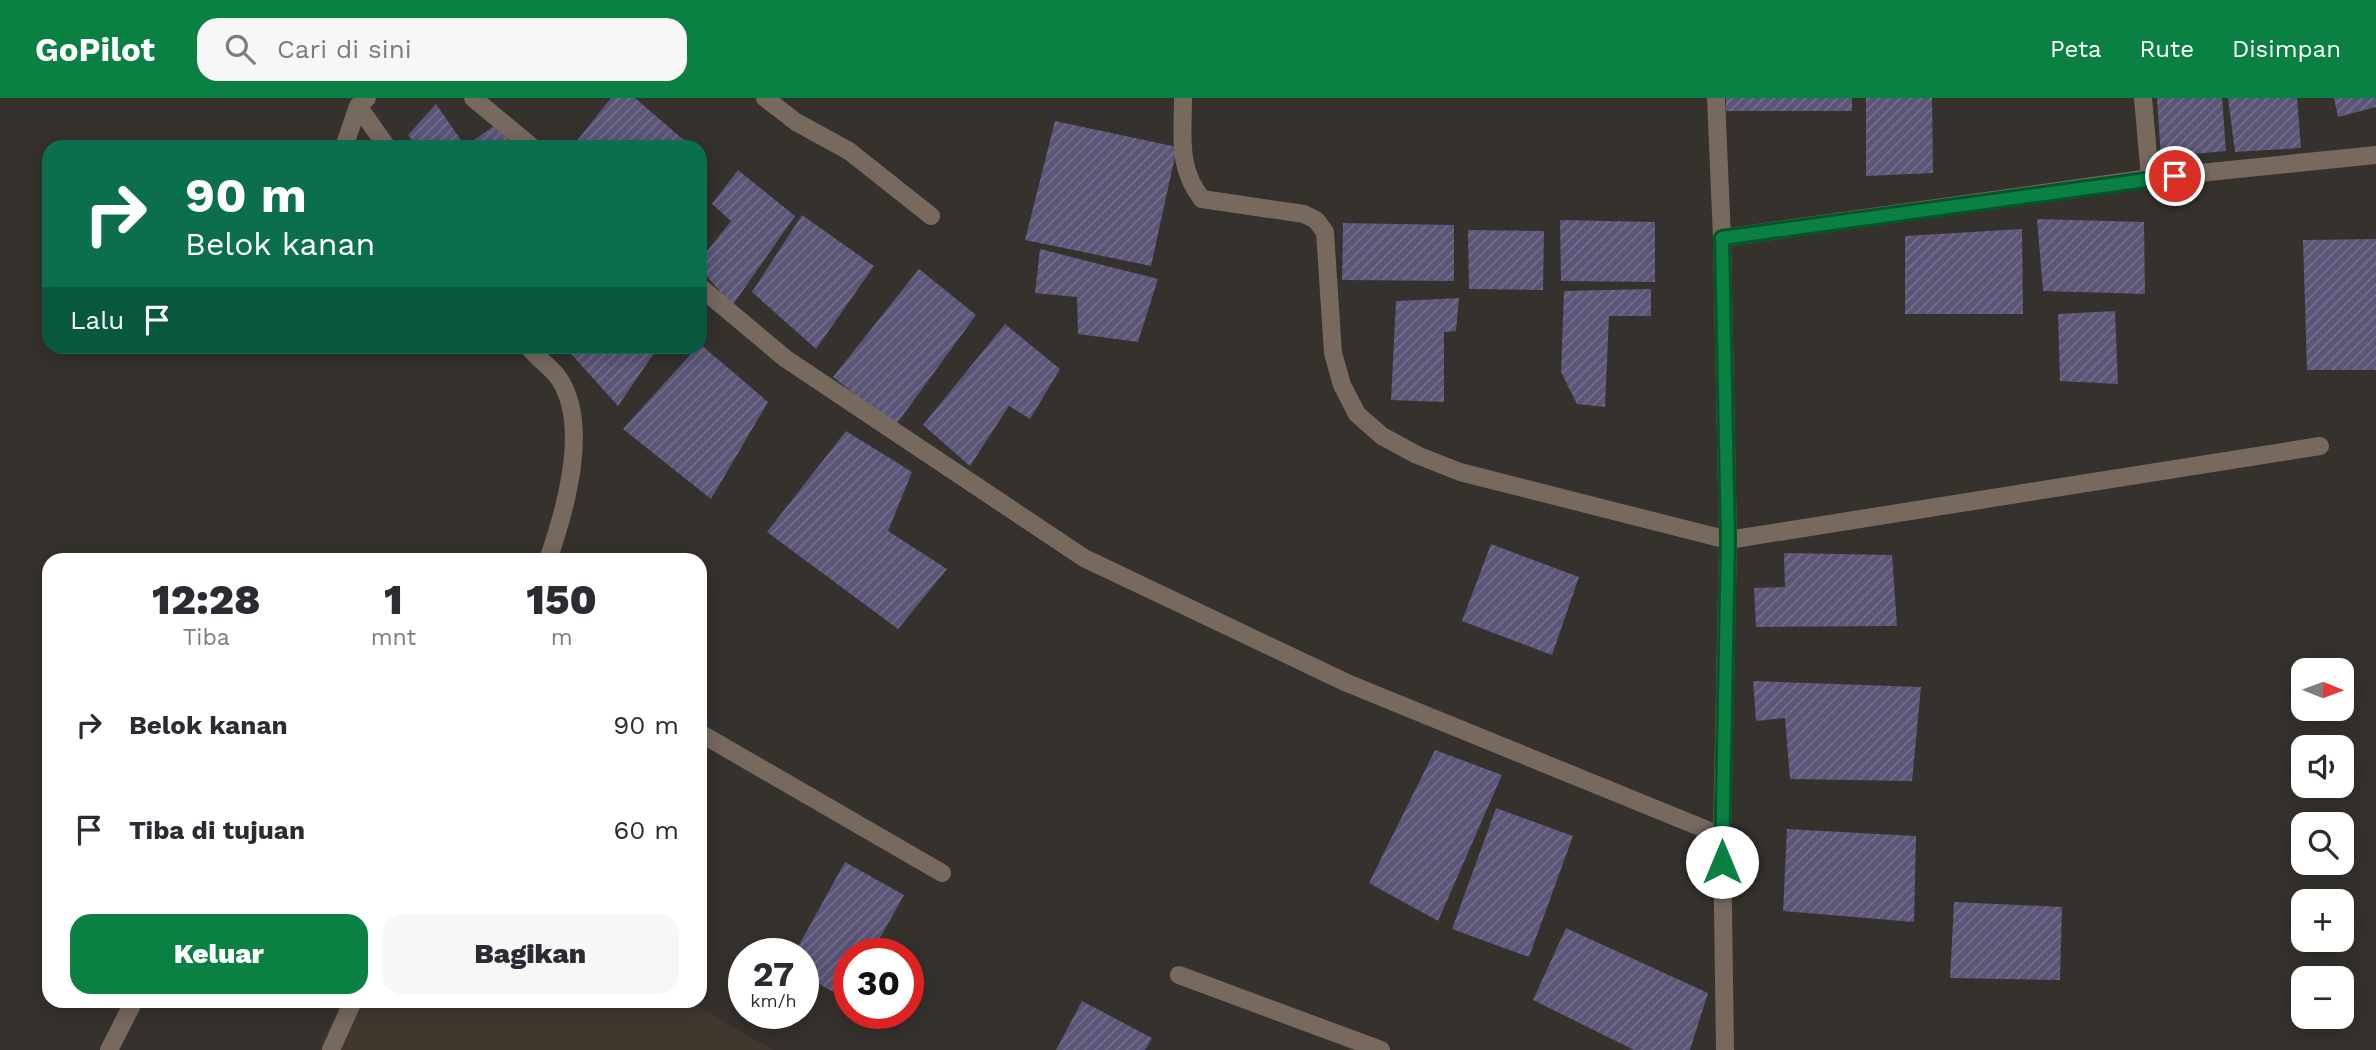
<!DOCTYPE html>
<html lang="id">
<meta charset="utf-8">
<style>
:root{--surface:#fff;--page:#f7f7f7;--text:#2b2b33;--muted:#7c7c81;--accent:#0b8043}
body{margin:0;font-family:"Work Sans",sans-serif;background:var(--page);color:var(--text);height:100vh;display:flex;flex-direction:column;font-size:26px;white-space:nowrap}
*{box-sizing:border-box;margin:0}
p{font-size:23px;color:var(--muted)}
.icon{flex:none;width:38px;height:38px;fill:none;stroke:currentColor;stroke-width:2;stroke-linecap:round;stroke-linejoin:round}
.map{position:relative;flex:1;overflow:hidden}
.panel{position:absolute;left:42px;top:455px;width:665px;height:455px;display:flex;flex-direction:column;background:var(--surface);border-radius:21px;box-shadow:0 4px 18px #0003}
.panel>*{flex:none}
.top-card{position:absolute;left:42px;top:42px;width:665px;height:214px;border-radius:21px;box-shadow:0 4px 18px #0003;background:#0b6e4f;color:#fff;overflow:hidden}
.needle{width:46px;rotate:91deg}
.tools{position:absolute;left:2291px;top:560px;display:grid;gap:14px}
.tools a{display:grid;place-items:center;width:63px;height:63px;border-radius:14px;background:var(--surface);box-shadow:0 4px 18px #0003;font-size:35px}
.speed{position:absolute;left:728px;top:840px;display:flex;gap:14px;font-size:35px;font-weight:700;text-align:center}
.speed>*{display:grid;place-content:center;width:91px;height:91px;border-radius:50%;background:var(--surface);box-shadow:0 4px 18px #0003;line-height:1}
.speed small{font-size:18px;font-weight:400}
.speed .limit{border:10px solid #d22;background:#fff;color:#111}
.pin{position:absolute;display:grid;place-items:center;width:60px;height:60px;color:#fff;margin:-30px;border:4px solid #fff;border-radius:50%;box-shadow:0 2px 7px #0007}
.me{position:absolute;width:77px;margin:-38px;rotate:0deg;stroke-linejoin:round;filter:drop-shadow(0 0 5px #0008)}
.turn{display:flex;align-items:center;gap:24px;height:147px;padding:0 28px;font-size:32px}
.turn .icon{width:91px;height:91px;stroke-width:2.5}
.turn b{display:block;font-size:49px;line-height:60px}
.then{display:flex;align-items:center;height:66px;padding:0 28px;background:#0003;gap:14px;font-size:26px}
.eta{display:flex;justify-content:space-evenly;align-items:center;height:119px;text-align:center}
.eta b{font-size:42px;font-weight:800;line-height:49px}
.cta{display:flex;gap:14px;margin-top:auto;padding:14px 28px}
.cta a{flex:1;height:80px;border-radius:21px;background:var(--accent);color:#fff;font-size:28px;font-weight:800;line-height:80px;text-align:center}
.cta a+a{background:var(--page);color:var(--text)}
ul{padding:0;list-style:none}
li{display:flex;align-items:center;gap:21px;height:105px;padding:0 28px}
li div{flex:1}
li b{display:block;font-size:26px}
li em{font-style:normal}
header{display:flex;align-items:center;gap:42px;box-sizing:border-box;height:98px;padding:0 35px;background:var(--accent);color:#fff}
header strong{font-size:33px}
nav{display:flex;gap:38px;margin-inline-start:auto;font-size:24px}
.search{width:490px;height:63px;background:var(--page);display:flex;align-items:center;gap:18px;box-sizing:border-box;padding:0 24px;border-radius:21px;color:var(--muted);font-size:26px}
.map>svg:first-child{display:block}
.built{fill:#40382f}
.building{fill:url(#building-hatch)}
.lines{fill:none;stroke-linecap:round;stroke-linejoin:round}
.minor{stroke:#78695f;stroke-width:18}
.route-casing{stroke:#07532c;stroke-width:18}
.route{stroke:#0b8043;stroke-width:12}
</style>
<header>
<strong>GoPilot</strong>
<div class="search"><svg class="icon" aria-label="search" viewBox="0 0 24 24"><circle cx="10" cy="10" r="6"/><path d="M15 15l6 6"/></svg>Cari di sini</div>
<nav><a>Peta</a><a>Rute</a><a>Disimpan</a></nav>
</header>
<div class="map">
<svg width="2376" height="952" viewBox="0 0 2376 952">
<defs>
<pattern id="building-hatch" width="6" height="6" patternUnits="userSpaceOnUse" patternTransform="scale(1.75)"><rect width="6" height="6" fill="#5b5577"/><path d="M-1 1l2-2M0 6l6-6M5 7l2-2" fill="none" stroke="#736e8a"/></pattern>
</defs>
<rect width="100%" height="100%" fill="#35312d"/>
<path class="built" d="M341 903H687L773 952H319Z"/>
<path class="building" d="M611 0H635L692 49H572Z
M1726 0H1852V13H1726Z
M1866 0H1932L1933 75 1866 78Z
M2157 0H2222L2226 53 2161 59Z
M2228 0H2297L2301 50 2235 54Z
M2334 0H2376V9L2338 19Z
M436 6 465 48 497 26 514 49H417L408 37Z
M1055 23 1177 49 1151 168 1025 142Z
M738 72 795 118 732 208 700 170V162L731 123 712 106Z
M802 117 874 168 816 251 752 194Z
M2037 121 2144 124 2145 196 2043 193Z
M1560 122 1655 124V184L1561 183Z
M1343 125 1454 127V183L1342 182Z
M2022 131 2023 216H1905V138Z
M1468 132 1544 133 1543 192 1469 191Z
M2376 141V272H2307L2303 142Z
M1040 151 1158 181 1138 244 1078 236 1077 199 1035 195Z
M919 171 976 217 895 328 833 279Z
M1651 191V218H1609L1605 309 1577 306 1561 274 1564 193Z
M1459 200 1456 233 1444 234V304L1391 302 1396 203Z
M2115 213 2118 286 2060 283 2058 216Z
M1005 226 1060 271 1030 321 1009 308 970 368 923 327Z
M700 246 768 304 711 401 623 331Z
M564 248H659L618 308Z
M846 333 912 374 888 433 947 471 898 531 767 434Z
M1491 446 1579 479 1552 557 1462 523Z
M1784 455 1892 457 1897 528 1756 529 1754 490 1785 489Z
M1753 583 1921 589 1912 683 1790 681 1785 620 1756 623Z
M1435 652 1502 677 1438 823 1369 785Z
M1496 710 1573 738 1529 859 1452 831Z
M1787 731 1916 738 1914 824 1783 813Z
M845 764 904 797 871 856H849V896L846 901 803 877V856H794Z
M1954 804 2062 809 2060 882 1950 880Z
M1566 830 1708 895 1690 952H1634L1533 902Z
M1082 903 1152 940 1145 952H1056Z"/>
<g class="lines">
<path class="minor" d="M473 0 532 49
M765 0 796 24 849 53 931 118
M1183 0C1183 38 1177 70 1202 101L1304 116 1316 122 1325 134 1333 255 1342 287 1357 316 1382 338 1417 357 1460 374 1728 442 2320 348
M1716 0 1722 140 1728 442 1722 738 1725 952
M2143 0 2150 80
M358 8 387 49
M344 49 358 8 367 0
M1722 140 2150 80 2376 57
M700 189 786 261 1084 460 1347 585 1722 738
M528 248C536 260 550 268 558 279 591 326 565 413 548 462
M700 635 942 775
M1179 877 1381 952
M109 952 134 903
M331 952 353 903"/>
</g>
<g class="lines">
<defs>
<path id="route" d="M1722 764 1728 442 1722 140 2175 78"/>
</defs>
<use href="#route" class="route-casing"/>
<use href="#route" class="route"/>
</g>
</svg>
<div class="tools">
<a><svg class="needle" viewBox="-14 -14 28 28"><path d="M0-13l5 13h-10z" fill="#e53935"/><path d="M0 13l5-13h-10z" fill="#7c7c81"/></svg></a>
<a><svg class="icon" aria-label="sound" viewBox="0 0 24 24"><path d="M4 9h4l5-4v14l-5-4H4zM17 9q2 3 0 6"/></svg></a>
<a><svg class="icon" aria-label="search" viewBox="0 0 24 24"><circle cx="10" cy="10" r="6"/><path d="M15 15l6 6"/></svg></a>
<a>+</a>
<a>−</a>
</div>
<div class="speed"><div>27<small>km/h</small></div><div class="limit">30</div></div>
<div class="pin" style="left:2175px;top:78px;background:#d93025"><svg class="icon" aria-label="arrive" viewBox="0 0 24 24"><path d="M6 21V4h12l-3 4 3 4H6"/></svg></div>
<svg class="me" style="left:1722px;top:764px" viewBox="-20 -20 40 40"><circle r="19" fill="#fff"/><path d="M0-13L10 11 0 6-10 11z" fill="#0b8043"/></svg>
<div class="top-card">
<div class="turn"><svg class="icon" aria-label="right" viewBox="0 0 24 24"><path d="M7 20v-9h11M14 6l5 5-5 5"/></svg><div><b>90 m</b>Belok kanan</div></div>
<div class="then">Lalu<svg class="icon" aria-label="arrive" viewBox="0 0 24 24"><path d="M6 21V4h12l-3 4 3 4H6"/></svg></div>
</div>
<section class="panel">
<div class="eta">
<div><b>12:28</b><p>Tiba</p></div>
<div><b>1</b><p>mnt</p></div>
<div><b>150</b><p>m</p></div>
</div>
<ul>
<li><svg class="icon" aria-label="right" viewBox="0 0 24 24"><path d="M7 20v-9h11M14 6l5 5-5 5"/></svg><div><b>Belok kanan</b></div><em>90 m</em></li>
<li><svg class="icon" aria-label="arrive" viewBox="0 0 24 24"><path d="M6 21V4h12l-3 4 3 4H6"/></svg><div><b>Tiba di tujuan</b></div><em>60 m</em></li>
</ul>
<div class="cta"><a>Keluar</a><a>Bagikan</a></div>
</section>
</div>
